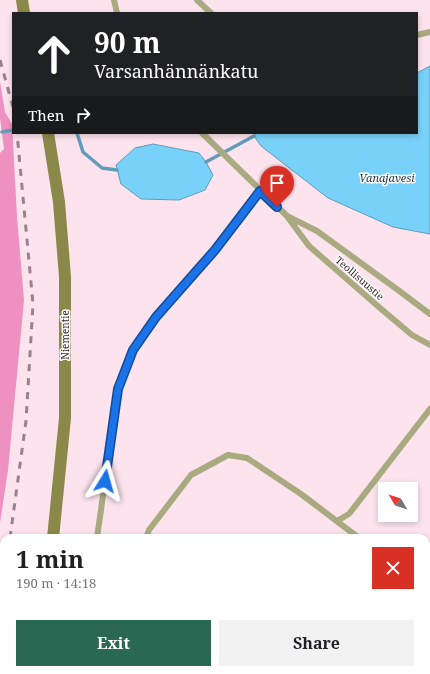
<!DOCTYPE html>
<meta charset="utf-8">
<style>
:root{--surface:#fff;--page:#f2f2f2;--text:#202124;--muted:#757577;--accent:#2b6853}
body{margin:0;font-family:"Noto Serif",serif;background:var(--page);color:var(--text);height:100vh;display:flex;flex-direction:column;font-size:15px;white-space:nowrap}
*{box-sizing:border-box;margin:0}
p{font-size:13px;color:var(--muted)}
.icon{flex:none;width:22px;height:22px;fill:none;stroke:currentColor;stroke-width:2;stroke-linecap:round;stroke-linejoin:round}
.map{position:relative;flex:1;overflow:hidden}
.details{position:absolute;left:0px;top:534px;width:430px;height:140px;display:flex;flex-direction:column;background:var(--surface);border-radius:12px 12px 0 0;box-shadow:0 2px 6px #0003}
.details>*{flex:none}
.hud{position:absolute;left:12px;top:12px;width:406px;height:122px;border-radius:0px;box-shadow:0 2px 6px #0003;background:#202124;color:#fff;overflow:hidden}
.needle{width:26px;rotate:309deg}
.tools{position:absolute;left:378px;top:482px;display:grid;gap:8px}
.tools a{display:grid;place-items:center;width:40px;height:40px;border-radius:0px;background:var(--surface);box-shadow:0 2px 6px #0003;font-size:20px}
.pin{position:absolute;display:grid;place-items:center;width:34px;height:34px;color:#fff;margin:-41px -17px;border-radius:50% 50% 50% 0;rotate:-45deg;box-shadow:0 0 4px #0007}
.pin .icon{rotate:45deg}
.me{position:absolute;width:44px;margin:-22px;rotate:8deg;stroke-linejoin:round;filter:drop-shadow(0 0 3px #0008)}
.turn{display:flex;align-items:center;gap:14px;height:84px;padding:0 16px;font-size:18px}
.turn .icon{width:52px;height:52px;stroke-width:2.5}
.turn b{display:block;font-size:28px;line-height:34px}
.then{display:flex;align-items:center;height:38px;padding:0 16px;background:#0003;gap:8px;font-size:15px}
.round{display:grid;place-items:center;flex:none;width:42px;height:42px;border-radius:0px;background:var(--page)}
.head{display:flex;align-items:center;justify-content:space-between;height:68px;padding:0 16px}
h1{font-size:24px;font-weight:700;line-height:30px}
.cta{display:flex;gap:8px;margin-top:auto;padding:8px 16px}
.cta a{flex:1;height:46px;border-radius:0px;background:var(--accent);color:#fff;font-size:16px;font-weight:700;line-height:46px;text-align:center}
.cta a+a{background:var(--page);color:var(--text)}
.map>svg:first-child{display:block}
.forest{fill:#ee91c1}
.water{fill:#78d1f8;stroke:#629cb9}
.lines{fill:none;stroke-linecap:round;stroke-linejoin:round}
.stream{stroke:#629cb9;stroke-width:3.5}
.lane{stroke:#a9aa80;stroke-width:6}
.secondary{stroke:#8a894a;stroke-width:12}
.rail{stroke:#98838d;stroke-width:3;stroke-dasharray:7 7;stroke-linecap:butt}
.route-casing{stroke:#114b97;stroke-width:10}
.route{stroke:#1a73e8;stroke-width:7}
.labels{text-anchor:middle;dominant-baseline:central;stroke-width:3;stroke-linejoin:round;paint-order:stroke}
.street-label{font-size:10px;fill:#2f1f27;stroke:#fff}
.water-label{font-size:11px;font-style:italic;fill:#1c313a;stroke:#fff}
</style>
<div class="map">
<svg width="430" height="674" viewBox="0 0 430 674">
<rect width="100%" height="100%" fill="#fce3ee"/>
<path class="forest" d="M0 82 5 112 12 124 17 217 24 300 8 470 0 523V153L4 149 0 118Z
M4 646V670H10L9 674H0V651Z"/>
<path class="water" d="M430 66V234L393 227 328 198 261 146 254 136 256 133H417V73Z
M153 144 199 153 206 162 213 175 205 190 179 200 141 199 121 184 116 165 135 148Z"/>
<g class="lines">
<path class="stream" d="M2 132 13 130
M77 133 83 152 102 168 117 170
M206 162 254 136"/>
<path class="lane" d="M114 0 117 13
M197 0 211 13
M417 35 430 32
M202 133 286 215 309 246 380 308 412 335 430 345
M287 216 317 231 398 290 430 314
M337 521 349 514 430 409
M97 538 118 389 133 350 156 317 215 250 260 191
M146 538 149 530 191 475 228 455 247 458 301 494 359 538
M426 589 430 592
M426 642 430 636
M136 670 140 674
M76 674 77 670
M402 674 405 670"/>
<path class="secondary" d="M22 0 24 13
M48 133 59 202 65 277V418L53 538
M29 674 30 670"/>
<path class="rail" d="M0 60 13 107
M10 538 26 421 33 304 17 133
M0 585 4 570"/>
</g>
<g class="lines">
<defs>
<path id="route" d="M105 481 118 389 133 350 156 317 215 250 260 191 277 207"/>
</defs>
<use href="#route" class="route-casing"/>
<use href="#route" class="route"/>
</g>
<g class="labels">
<g class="street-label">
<text transform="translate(360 278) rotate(41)">Teollisuustie</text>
<text transform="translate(65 335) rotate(-90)">Niementie</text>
</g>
<g class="water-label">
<text x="387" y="177">Vanajavesi</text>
</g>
</g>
</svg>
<div class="tools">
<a><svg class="needle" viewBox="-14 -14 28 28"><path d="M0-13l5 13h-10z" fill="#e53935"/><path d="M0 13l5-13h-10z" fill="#757577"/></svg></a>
</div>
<div class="pin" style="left:277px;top:207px;background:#d93025"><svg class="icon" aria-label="arrive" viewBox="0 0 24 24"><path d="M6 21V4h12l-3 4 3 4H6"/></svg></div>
<svg class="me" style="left:105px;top:481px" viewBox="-20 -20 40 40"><path d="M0-17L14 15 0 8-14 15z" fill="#1a73e8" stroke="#fff" stroke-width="4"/></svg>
<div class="hud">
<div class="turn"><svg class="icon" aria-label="ahead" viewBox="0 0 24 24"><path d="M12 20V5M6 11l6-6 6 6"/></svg><div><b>90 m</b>Varsanhännänkatu</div></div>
<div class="then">Then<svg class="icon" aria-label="right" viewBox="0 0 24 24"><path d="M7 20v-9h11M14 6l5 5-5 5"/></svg></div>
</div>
<section class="details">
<div class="head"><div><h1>1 min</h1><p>190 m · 14:18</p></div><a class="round" style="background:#d93025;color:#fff"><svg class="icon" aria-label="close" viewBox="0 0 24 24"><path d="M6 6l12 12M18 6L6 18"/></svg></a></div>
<div class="cta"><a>Exit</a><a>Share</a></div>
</section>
</div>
